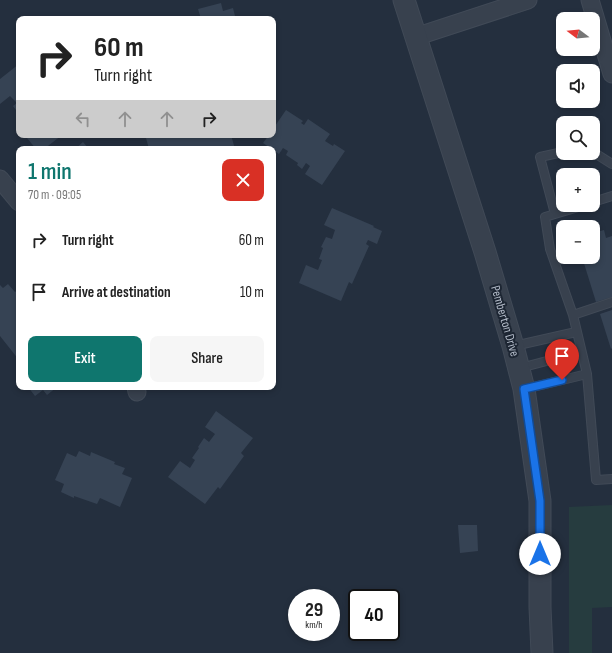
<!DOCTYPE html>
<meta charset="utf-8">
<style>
:root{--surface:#fff;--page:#f6f6f6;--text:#222;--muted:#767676;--accent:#0f766e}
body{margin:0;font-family:"Sofia Sans Condensed",sans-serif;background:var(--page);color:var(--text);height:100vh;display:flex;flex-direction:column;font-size:15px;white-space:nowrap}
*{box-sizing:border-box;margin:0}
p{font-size:13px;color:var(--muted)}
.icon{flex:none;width:22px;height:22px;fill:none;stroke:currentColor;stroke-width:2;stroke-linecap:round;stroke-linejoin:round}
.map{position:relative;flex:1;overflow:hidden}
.side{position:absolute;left:16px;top:146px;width:260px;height:244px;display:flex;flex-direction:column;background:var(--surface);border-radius:8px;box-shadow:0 2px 6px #0003}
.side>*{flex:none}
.hud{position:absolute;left:16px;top:16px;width:260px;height:122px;border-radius:8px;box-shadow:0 2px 6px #0003;background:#fff;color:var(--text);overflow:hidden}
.needle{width:26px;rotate:286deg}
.controls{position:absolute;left:556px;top:12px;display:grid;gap:8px}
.controls a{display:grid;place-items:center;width:44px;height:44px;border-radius:8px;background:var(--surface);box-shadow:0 2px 6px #0003;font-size:20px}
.speed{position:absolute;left:288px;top:589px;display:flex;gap:8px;font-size:20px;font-weight:700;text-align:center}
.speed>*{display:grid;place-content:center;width:52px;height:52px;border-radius:50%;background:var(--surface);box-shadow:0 2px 6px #0003;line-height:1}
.speed small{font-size:10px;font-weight:400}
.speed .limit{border:2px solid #111;border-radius:6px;background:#fff;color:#111}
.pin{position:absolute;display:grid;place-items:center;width:34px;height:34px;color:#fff;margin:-41px -17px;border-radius:50% 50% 50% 0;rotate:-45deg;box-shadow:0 0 4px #0007}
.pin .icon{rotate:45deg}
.me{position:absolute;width:44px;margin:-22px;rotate:0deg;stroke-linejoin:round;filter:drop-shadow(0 0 3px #0008)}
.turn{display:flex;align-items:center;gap:14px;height:84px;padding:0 12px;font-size:18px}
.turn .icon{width:52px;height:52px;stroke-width:2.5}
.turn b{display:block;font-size:28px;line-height:34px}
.lanes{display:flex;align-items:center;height:38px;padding:0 12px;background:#0003;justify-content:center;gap:20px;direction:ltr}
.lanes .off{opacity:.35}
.round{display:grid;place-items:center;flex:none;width:42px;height:42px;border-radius:8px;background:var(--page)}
.headline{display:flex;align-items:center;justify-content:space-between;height:68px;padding:0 12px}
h1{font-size:24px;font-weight:600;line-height:30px;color:var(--accent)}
.cta{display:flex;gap:8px;margin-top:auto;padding:8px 12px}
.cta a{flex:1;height:46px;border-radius:8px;background:var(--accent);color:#fff;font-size:16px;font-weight:600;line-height:46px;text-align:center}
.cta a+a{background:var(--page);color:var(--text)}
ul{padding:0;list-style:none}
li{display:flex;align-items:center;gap:12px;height:52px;padding:0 12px}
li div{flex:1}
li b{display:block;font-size:15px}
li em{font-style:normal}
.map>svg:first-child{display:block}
.green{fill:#263c3f}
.building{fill:#364354}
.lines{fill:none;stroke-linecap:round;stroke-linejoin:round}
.service-casing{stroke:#414a57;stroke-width:10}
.minor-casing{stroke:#414a57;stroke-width:19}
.tertiary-casing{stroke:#414a57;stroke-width:23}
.service{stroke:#38414e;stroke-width:8}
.minor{stroke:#38414e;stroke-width:17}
.tertiary{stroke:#38414e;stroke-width:21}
.route-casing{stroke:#114b97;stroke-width:10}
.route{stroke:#1a73e8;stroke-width:7}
.labels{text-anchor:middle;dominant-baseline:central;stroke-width:4;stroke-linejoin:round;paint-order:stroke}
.street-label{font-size:13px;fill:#b4bcc9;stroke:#1d2633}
</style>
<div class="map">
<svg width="612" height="653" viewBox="0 0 612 653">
<rect width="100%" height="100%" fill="#242f3e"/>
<path class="green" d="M612 505V607L592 608V653H569V507Z"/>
<path class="building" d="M221 3 223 11 233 8 235 16 225 19H201L198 9Z
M19 64V114L13 106 17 103 10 96 0 104V79Z
M286 110 303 121 301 123 304 125 308 119 330 134 325 141 333 146 334 144 345 151 322 185 305 174 310 166 306 163 302 169 297 165 298 163 286 155 288 151 283 148 279 154 263 143 269 135H273V129Z
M30 135H62L44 149H36L27 138Z
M157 135H231L235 149H149L146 138Z
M83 142 89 149H75Z
M332 208 374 226 373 227 382 231 377 244 368 240 366 244 369 246 352 284 349 282 341 301 299 283 306 265 318 270 322 260 319 259 323 248 321 247 326 237 332 239 335 230 324 225Z
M604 230 606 238 612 236V297L596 302 582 257H593V242L595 241 593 233Z
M8 284 15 292 19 289V360L0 336V285L3 288Z
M612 310V348L611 349 600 314Z
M28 387H57L47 395 43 390 35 396Z
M216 411 253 438 241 453 244 456 220 489 218 487 205 504 168 477 180 461 190 468 195 460 192 458 199 448 198 447 204 438 209 442 215 434 205 427Z
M79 451 90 456 91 452 115 462 114 464 125 468 122 474 132 478 120 507 100 498 97 504 74 496V498L61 492 64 484 55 480 67 453 76 457Z
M458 525H477L478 551 460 553Z"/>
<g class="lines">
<defs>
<path id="service" d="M593 152 612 164
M593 202 612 196
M585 205 545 217 550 249 573 315 587 374 596 480 612 479
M555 214 540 157 563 152
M573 315 612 302
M514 346 576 332
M520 368 581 352
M525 389 587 374"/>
<path id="minor" d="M590 0 612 74
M415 37 528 0
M0 179 19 202
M136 387 137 392"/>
<path id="tertiary" d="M404 0 485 252 513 346 524 389 540 501V607L542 653"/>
</defs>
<use href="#service" class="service-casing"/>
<use href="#minor" class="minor-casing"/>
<use href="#tertiary" class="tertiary-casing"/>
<use href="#service" class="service"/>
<use href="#minor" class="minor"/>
<use href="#tertiary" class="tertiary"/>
</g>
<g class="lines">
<defs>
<path id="route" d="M540 554V501L524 389 562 380"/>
</defs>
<use href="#route" class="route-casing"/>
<use href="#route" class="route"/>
</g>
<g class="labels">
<g class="street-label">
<text transform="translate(505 321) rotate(74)">Pemberton Drive</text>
</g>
</g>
</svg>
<div class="controls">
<a><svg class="needle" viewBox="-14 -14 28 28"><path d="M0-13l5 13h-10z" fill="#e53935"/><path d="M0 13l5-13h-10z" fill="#767676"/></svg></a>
<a><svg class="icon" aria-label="sound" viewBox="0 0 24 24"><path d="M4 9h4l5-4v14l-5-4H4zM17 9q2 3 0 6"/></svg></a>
<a><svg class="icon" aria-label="search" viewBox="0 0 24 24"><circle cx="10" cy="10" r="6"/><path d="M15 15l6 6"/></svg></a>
<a>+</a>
<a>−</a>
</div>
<div class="speed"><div>29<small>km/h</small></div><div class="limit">40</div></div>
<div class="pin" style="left:562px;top:380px;background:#d93025"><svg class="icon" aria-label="arrive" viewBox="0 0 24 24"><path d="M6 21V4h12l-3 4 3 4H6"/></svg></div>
<svg class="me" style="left:540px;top:554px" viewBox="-20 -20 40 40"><circle r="19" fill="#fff"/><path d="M0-13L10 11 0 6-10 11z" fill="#1a73e8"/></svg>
<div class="hud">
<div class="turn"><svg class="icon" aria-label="right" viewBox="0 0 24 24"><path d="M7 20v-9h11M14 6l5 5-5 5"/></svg><div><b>60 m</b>Turn right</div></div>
<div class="lanes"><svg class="icon off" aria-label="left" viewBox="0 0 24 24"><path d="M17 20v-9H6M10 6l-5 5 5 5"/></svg><svg class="icon off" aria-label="ahead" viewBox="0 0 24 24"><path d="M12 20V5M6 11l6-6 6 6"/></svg><svg class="icon off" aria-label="ahead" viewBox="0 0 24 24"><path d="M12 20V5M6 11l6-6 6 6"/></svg><svg class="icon" aria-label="right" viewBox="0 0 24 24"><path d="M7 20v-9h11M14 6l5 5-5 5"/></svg></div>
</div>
<section class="side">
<div class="headline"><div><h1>1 min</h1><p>70 m · 09:05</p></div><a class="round" style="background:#d93025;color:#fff"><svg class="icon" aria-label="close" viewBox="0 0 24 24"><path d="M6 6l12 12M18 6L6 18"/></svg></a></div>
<ul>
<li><svg class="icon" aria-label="right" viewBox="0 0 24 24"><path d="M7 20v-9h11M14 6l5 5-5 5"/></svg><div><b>Turn right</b></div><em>60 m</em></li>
<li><svg class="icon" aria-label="arrive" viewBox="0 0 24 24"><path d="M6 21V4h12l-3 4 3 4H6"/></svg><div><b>Arrive at destination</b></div><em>10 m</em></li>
</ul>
<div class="cta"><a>Exit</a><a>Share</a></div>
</section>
</div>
